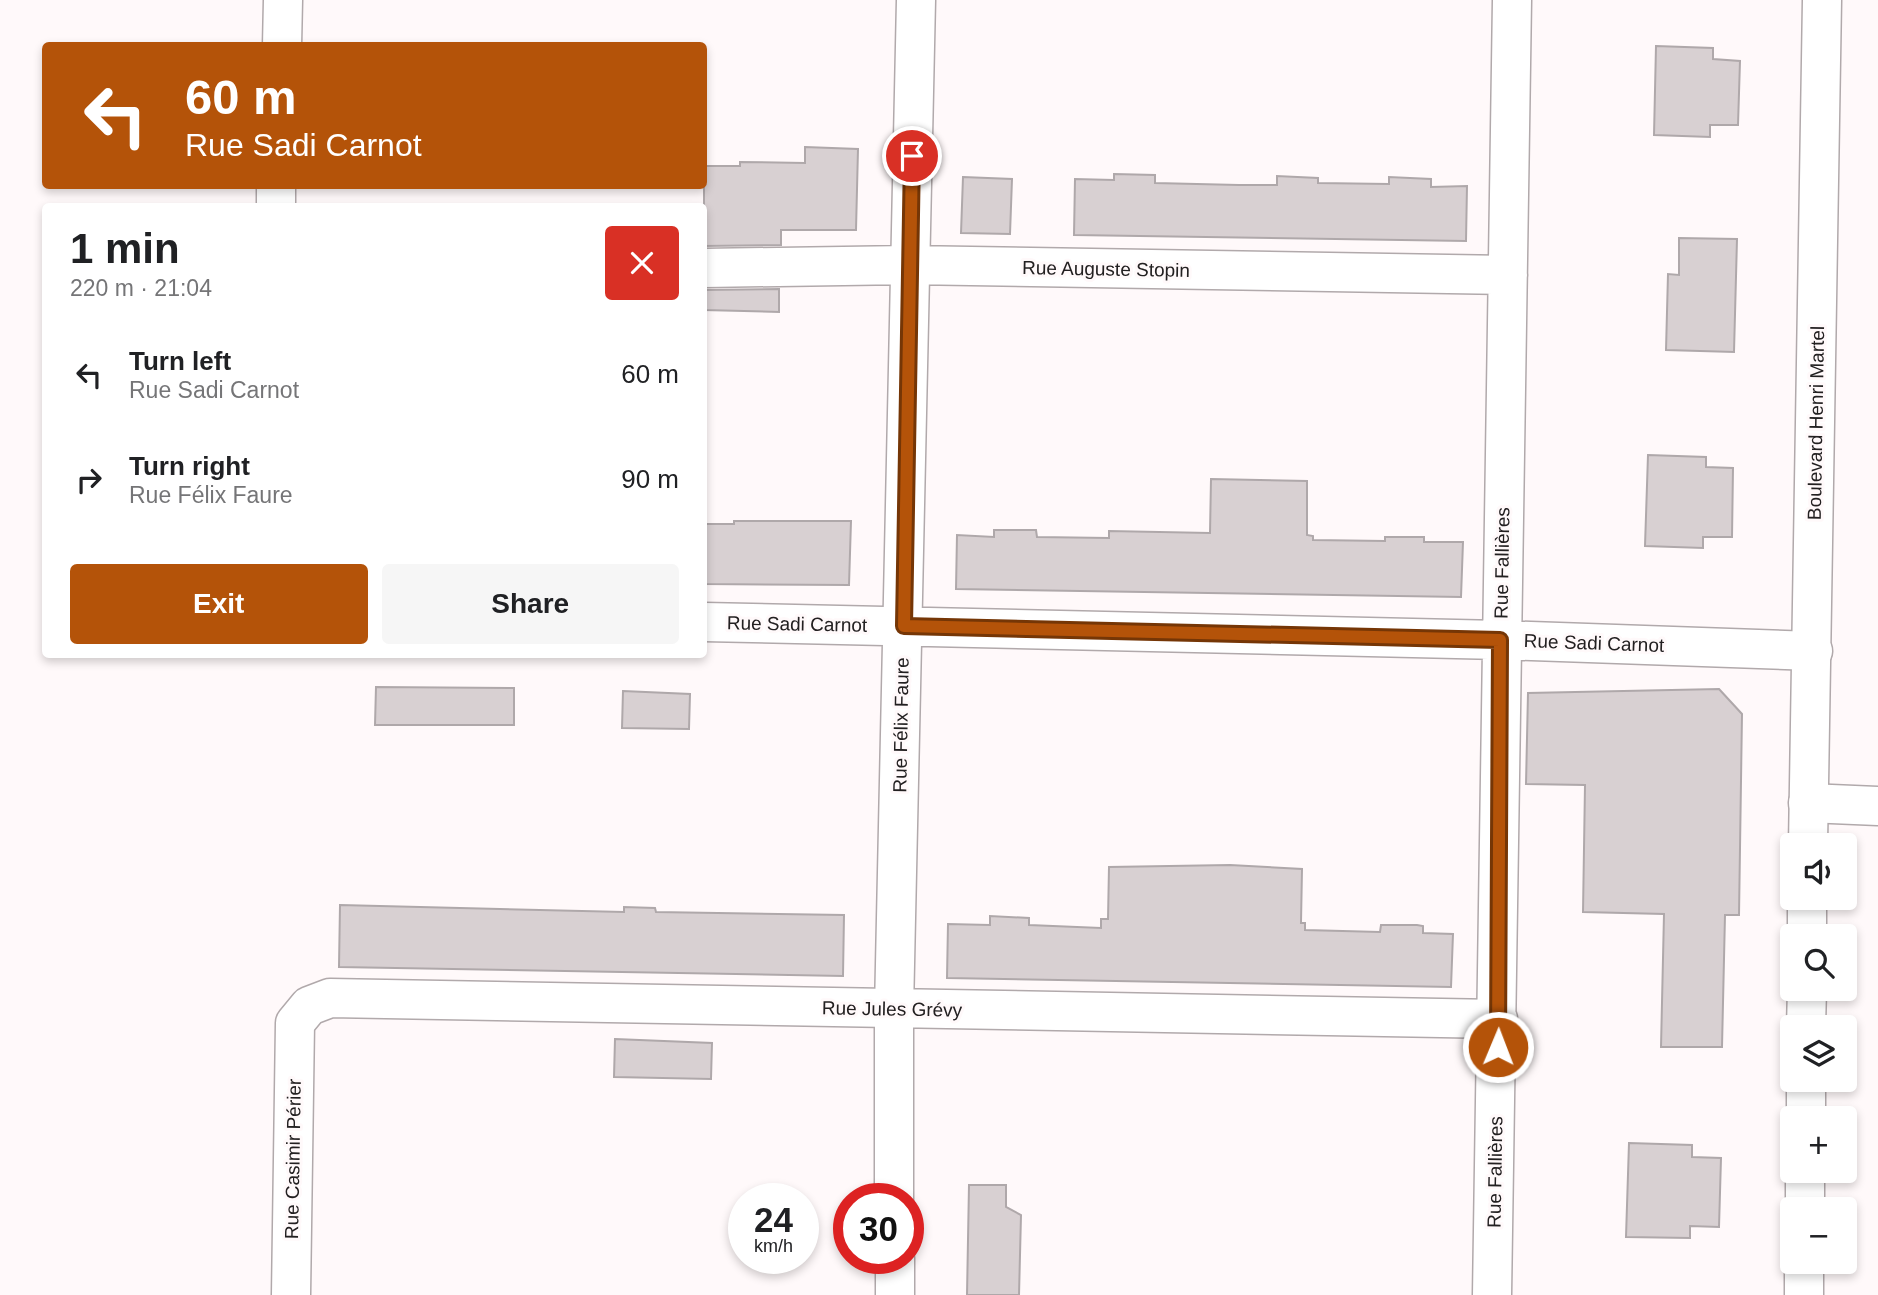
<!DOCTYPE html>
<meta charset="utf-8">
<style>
:root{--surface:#fff;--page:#f6f6f6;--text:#202124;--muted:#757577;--accent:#b45309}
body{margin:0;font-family:Helvetica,sans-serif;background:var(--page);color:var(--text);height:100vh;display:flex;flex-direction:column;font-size:26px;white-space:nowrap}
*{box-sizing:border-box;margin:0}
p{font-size:23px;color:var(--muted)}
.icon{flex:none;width:38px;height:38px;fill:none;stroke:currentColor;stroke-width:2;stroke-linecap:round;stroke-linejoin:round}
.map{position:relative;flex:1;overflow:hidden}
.side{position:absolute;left:42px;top:203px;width:665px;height:455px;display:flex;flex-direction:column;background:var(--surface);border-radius:7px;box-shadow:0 4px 10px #0003}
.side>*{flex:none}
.hud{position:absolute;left:42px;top:42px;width:665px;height:147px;border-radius:7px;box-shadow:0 4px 10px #0003;background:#b45309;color:#fff;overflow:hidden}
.fabs{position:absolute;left:1780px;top:833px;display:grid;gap:14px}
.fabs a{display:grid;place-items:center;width:77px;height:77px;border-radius:7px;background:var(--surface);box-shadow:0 4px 10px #0003;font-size:35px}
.speed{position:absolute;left:728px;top:1183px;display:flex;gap:14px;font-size:35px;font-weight:700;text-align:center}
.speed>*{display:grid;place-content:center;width:91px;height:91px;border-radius:50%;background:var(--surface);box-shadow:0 4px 10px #0003;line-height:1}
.speed small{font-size:18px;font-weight:400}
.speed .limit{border:10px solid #d22;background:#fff;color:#111}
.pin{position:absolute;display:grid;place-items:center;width:60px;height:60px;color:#fff;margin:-30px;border:4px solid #fff;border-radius:50%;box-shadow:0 2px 7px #0007}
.me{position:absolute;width:77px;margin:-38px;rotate:1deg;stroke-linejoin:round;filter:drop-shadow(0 0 5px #0008)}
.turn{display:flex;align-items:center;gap:24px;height:147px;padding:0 28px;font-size:32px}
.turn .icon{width:91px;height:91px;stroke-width:2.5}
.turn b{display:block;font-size:49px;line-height:60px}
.round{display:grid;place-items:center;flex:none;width:74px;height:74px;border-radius:7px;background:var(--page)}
.summary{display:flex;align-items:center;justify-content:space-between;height:119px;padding:0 28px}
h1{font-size:42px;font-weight:700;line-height:52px}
.primary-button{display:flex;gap:14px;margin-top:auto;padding:14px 28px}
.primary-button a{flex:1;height:80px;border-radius:7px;background:var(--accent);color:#fff;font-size:28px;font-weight:700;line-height:80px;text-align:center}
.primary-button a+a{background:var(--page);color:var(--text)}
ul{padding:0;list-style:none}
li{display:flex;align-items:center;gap:21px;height:105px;padding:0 28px}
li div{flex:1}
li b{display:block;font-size:26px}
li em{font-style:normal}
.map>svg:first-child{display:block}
.building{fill:#d8d0d2;stroke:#afa8aa;stroke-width:2}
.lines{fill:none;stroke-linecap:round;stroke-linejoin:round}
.minor-casing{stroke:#b1a9ab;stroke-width:41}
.tertiary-casing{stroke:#b1a9ab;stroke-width:41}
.path{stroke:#9d999a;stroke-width:4.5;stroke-dasharray:3.5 3.5;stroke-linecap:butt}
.minor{stroke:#fff;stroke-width:38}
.tertiary{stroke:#fff;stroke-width:38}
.route-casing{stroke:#753606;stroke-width:18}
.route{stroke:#b45309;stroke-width:12}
.labels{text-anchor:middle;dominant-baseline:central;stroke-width:6;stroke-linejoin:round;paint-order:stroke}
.street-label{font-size:19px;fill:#232021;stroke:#fff9fa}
</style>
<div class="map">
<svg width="1878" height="1295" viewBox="0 0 1878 1295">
<rect width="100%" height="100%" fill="#fff9fa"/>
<path class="building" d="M1656 46 1713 48V59L1740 61 1738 125H1710V137L1654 135Z
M805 147 858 149 856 230H781V245L704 246V166H740V162L805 163Z
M1114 174 1155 175V183L1239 185H1277V176L1318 178V183L1389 184V177L1431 179V187L1467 186 1466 241 1074 235 1075 179 1114 180Z
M963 177 1012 179 1010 234 961 233Z
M1679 238 1737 239 1734 352 1666 350 1668 274 1679 275Z
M779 289V312L704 310V290Z
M1648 455 1706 457V467L1733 468 1732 537H1703V548L1645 546Z
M1211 479 1307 481V535L1313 536V540L1385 541V537H1424V542H1463L1461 597 956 589 957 535 994 537V530H1036L1037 537 1109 538V531L1210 533Z
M734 521H851L849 585 704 584V524H734Z
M376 687 514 688V725H375Z
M1719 689 1742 714 1739 915H1725L1722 1047H1661L1664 914 1583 912 1585 785 1526 784 1528 693Z
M623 691 690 694 689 729 622 728Z
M1230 865 1302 869 1301 923H1305V930L1380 932 1381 925H1417L1423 926V933L1453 934 1451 987 947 978 948 924 990 925V916L1029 918V925L1101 928V919H1108L1109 867Z
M340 905 624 912V907L655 908 656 912 844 915 843 976 339 967Z
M615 1039 712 1043 711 1079 614 1077Z
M1629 1143 1692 1145V1157L1721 1158 1719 1227 1690 1226V1238L1626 1237Z
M969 1185H1006V1207L1021 1215 1019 1295H967Z"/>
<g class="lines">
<defs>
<path id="minor" d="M282 46 283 0
M276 206V186
M704 268 908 265 1508 275
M704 622 1500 640 1813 651
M1808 803 1878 806
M894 1199V1010L916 0
M895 1258V1295
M291 1295 295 1023 309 1006 330 998 1498 1019
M1492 1295 1512 0"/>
<path id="tertiary" d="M1808 845 1822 0
M1807 936V898
M1806 1027 1807 989
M1806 1118V1080
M1805 1209V1171
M1804 1295V1262"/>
</defs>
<use href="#minor" class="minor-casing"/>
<use href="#tertiary" class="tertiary-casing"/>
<path class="path" d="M1851 888V855
M1849 976V949
M1847 1063V1044"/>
<use href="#minor" class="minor"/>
<use href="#tertiary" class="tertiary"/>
</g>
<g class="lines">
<defs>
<path id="route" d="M912 156 904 626 1500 640 1498 1047"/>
</defs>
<use href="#route" class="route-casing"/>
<use href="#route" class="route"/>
</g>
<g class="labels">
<g class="street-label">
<text transform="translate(1106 269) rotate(1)">Rue Auguste Stopin</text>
<text transform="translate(1816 423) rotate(-89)">Boulevard Henri Martel</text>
<text transform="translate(1502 563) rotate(-89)">Rue Fallières</text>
<text transform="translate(797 624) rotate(1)">Rue Sadi Carnot</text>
<text transform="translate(1594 643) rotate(2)">Rue Sadi Carnot</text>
<text transform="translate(901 725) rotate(-89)">Rue Félix Faure</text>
<text transform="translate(892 1009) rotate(1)">Rue Jules Grévy</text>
<text transform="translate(293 1159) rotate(-89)">Rue Casimir Périer</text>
<text transform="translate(1495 1172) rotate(-89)">Rue Fallières</text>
</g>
</g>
</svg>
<div class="fabs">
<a><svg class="icon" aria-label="sound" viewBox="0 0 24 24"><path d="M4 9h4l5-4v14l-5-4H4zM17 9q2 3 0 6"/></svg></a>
<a><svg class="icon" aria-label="search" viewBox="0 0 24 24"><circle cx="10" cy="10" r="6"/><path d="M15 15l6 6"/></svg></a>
<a><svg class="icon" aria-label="layers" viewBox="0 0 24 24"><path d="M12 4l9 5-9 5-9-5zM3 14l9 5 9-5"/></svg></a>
<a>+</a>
<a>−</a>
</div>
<div class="speed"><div>24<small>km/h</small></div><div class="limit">30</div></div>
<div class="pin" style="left:912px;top:156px;background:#d93025"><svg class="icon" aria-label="arrive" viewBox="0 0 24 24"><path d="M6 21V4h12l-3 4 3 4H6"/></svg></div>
<svg class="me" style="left:1498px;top:1047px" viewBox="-20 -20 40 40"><circle r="17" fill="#b45309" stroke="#fff" stroke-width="3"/><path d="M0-11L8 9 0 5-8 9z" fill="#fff"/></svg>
<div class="hud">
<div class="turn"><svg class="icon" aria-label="left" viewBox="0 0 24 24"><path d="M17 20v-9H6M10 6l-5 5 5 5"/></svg><div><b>60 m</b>Rue Sadi Carnot</div></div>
</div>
<section class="side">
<div class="summary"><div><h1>1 min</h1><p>220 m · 21:04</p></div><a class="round" style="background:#d93025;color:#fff"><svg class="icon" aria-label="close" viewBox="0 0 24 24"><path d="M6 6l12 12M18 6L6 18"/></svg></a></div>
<ul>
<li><svg class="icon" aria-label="left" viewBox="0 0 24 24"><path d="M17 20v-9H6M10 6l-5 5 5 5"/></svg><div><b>Turn left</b><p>Rue Sadi Carnot</p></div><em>60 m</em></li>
<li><svg class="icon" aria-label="right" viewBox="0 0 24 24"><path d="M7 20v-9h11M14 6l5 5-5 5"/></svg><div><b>Turn right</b><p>Rue Félix Faure</p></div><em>90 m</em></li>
</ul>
<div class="primary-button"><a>Exit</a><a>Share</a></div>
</section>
</div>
